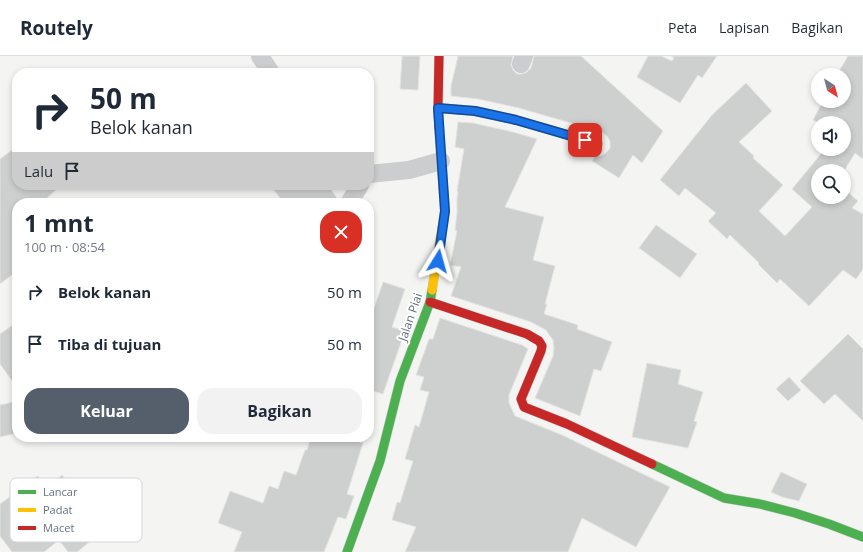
<!DOCTYPE html>
<html lang="id">
<meta charset="utf-8">
<style>
:root{--surface:#fff;--page:#f2f2f3;--text:#1f2937;--muted:#747a83;--line:#e0e1e3;--accent:#555f6b}
body{margin:0;font-family:"Open Sans",sans-serif;background:var(--page);color:var(--text);height:100vh;display:flex;flex-direction:column;font-size:15px;white-space:nowrap}
*{box-sizing:border-box;margin:0}
p{font-size:13px;color:var(--muted)}
.icon{flex:none;width:22px;height:22px;fill:none;stroke:currentColor;stroke-width:2;stroke-linecap:round;stroke-linejoin:round}
.map{position:relative;flex:1;overflow:hidden}
.sheet{position:absolute;left:12px;top:142px;width:362px;height:244px;display:flex;flex-direction:column;background:var(--surface);border-radius:16px;box-shadow:0 2px 6px #0003}
.sheet>*{flex:none}
.banner{position:absolute;left:12px;top:12px;width:362px;height:122px;border-radius:16px;box-shadow:0 2px 6px #0003;background:#fff;color:var(--text);overflow:hidden}
.needle{width:26px;rotate:144deg}
.fabs{position:absolute;left:811px;top:12px;display:grid;gap:8px}
.fabs a{display:grid;place-items:center;width:40px;height:40px;border-radius:50%;background:var(--surface);box-shadow:0 2px 6px #0003;font-size:20px}
.pin{position:absolute;display:grid;place-items:center;width:34px;height:34px;color:#fff;margin:-17px;border-radius:8px;box-shadow:0 2px 6px #0006}
.me{position:absolute;width:44px;margin:-22px;rotate:8deg;stroke-linejoin:round;filter:drop-shadow(0 0 3px #0008)}
.turn{display:flex;align-items:center;gap:14px;height:84px;padding:0 12px;font-size:18px}
.turn .icon{width:52px;height:52px;stroke-width:2.5}
.turn b{display:block;font-size:28px;line-height:34px}
.then{display:flex;align-items:center;height:38px;padding:0 12px;background:#0003;gap:8px;font-size:15px}
.round{display:grid;place-items:center;flex:none;width:42px;height:42px;border-radius:16px;background:var(--page)}
.summary{display:flex;align-items:center;justify-content:space-between;height:68px;padding:0 12px}
h1{font-size:24px;font-weight:700;line-height:30px}
.button{display:flex;gap:8px;margin-top:auto;padding:8px 12px}
.button a{flex:1;height:46px;border-radius:16px;background:var(--accent);color:#fff;font-size:16px;font-weight:700;line-height:46px;text-align:center}
.button a+a{background:var(--page);color:var(--text)}
ul{padding:0;list-style:none}
li{display:flex;align-items:center;gap:12px;height:52px;padding:0 12px}
li div{flex:1}
li b{display:block;font-size:15px}
li em{font-style:normal}
header{display:flex;align-items:center;gap:24px;box-sizing:border-box;height:56px;padding:0 20px;background:var(--surface);border-bottom:1px solid var(--line)}
header strong{font-size:19px}
nav{display:flex;gap:22px;margin-inline-start:auto;font-size:14px}
.map>svg:first-child{display:block}
.building{fill:#cecfcf;stroke:#e4e4e2}
.lines{fill:none;stroke-linecap:round;stroke-linejoin:round}
.fast-casing{stroke:#d0d1d1;stroke-width:10}
.slow-casing{stroke:#d0d1d1;stroke-width:10}
.jam-casing{stroke:#d0d1d1;stroke-width:10}
.street{stroke:#cccdce;stroke-width:18}
.fast{stroke:#4caf50;stroke-width:9}
.slow{stroke:#ffc107;stroke-width:9}
.jam{stroke:#c62828;stroke-width:9}
.route-casing{stroke:#114b97;stroke-width:10}
.route{stroke:#1a73e8;stroke-width:7}
.labels{text-anchor:middle;dominant-baseline:central;stroke-width:4;stroke-linejoin:round;paint-order:stroke}
.street-label{font-size:12px;fill:#657382;stroke:#fff}
.key{fill:#fff;stroke:#d1d5da;stroke-width:1}
.key-label{font-size:11px;fill:#657382}
</style>
<header>
<strong>Routely</strong>
<nav><a>Peta</a><a>Lapisan</a><a>Bagikan</a></nav>
</header>
<div class="map">
<svg width="863" height="496" viewBox="0 0 863 496">
<rect width="100%" height="100%" fill="#f4f4f3"/>
<path class="building" d="M402 0H420L418 34 400 33Z
M458 0H513L511 9 513 14 517 18H522L527 16 531 12 534 0H581L663 75 642 107 633 99 619 122 592 105 595 100H601L606 97 610 92V85L607 80 602 76 519 52 478 43 451 40V30Z
M648 0H661L672 5 674 2 671 0H717L702 22 698 19 680 47 637 21Z
M848 0H863V103L855 97 844 115H818V141H844V133L858 145 852 152 863 158V213L856 223 843 214 809 250 780 223 777 227 758 208 759 207 730 179 727 183 708 165 716 157 685 132 679 140 660 124 712 59 746 27 772 55 739 86 754 100 753 102 783 129 759 155 785 180 812 151 792 133 825 93H844V67H819L813 64 823 45H844V19H837Z
M458 66 473 67 513 76 537 83 505 151 544 161 533 204 555 210 545 248H547L544 258 578 269 577 273 612 286 601 315 594 313 580 360 535 342 553 300 554 292 553 284 546 274 531 266 451 240 461 211 450 209 457 175 455 174 457 157V142L458 136 457 135 464 93 455 91Z
M17 90V129H61L46 143 45 147H17V215L0 228V103Z
M270 129H328L339 145V147H284Z
M656 169 697 198 680 222 639 192Z
M383 226 405 233 392 271 405 275 383 338 369 334V267Z
M440 262 522 289 528 293 509 339V347L515 360 562 379 670 431 636 491 582 462 568 496H405L416 471 392 464 397 446 400 447 413 405 405 403 415 369 419 371 429 336 420 334 424 321 416 319 429 283H433Z
M17 266V332L0 308V278Z
M848 278 863 293V365L835 338 824 348 800 325Z
M647 307 681 314 678 328 703 336 694 365 697 366 688 392 632 381Z
M789 321 801 334 788 345 776 333Z
M17 345V377L0 381V349Z
M311 381H346L363 387 347 438 354 440 346 463 338 461 324 496H234L242 476 218 467 230 435 263 447 269 430 278 433 284 415 296 419 305 394H307Z
M781 416 807 428 799 445 782 441 771 436Z
M62 419 73 433 72 434 103 475 77 496H68L59 484 44 496H12L0 480V448L38 420 47 432Z"/>
<g class="lines">
<defs>
<path id="fast" d="M652 408 724 442 760 448 795 457 829 468 863 481
M347 496 380 405 400 325 430 246 432 234"/>
<path id="slow" d="M438 52 475 55 516 64 598 88
M432 234 445 155 439 72"/>
<path id="jam" d="M439 0 438 52 439 72
M430 246 527 278 539 285 542 290 541 295 521 343 524 351 567 368 652 408"/>
</defs>
<use href="#fast" class="fast-casing"/>
<use href="#slow" class="slow-casing"/>
<use href="#jam" class="jam-casing"/>
<path class="street" d="M260 0 271 17
M521 8 524 0
M369 118 409 114 441 105
M349 147 360 129"/>
<use href="#fast" class="fast"/>
<use href="#slow" class="slow"/>
<use href="#jam" class="jam"/>
</g>
<g class="lines">
<defs>
<path id="route" d="M438 205 445 155 438 52 475 55 516 64 585 84"/>
</defs>
<use href="#route" class="route-casing"/>
<use href="#route" class="route"/>
</g>
<g class="labels">
<g class="street-label">
<text transform="translate(410 261) rotate(-71)">Jalan Piai</text>
</g>
</g>
<rect x="10" y="422" width="132" height="64" rx="6" class="key"/>
<rect x="18" y="434" width="18" height="4" fill="#4caf50"/>
<rect x="18" y="452" width="18" height="4" fill="#ffc107"/>
<rect x="18" y="470" width="18" height="4" fill="#c62828"/>
<g class="key-label">
<text x="43" y="440">Lancar</text>
<text x="43" y="458">Padat</text>
<text x="43" y="476">Macet</text>
</g>
</svg>
<div class="fabs">
<a><svg class="needle" viewBox="-14 -14 28 28"><path d="M0-13l5 13h-10z" fill="#e53935"/><path d="M0 13l5-13h-10z" fill="#747a83"/></svg></a>
<a><svg class="icon" aria-label="sound" viewBox="0 0 24 24"><path d="M4 9h4l5-4v14l-5-4H4zM17 9q2 3 0 6"/></svg></a>
<a><svg class="icon" aria-label="search" viewBox="0 0 24 24"><circle cx="10" cy="10" r="6"/><path d="M15 15l6 6"/></svg></a>
</div>
<div class="pin" style="left:585px;top:84px;background:#d93025"><svg class="icon" aria-label="arrive" viewBox="0 0 24 24"><path d="M6 21V4h12l-3 4 3 4H6"/></svg></div>
<svg class="me" style="left:438px;top:205px" viewBox="-20 -20 40 40"><path d="M0-17L14 15 0 8-14 15z" fill="#1a73e8" stroke="#fff" stroke-width="4"/></svg>
<div class="banner">
<div class="turn"><svg class="icon" aria-label="right" viewBox="0 0 24 24"><path d="M7 20v-9h11M14 6l5 5-5 5"/></svg><div><b>50 m</b>Belok kanan</div></div>
<div class="then">Lalu<svg class="icon" aria-label="arrive" viewBox="0 0 24 24"><path d="M6 21V4h12l-3 4 3 4H6"/></svg></div>
</div>
<section class="sheet">
<div class="summary"><div><h1>1 mnt</h1><p>100 m · 08:54</p></div><a class="round" style="background:#d93025;color:#fff"><svg class="icon" aria-label="close" viewBox="0 0 24 24"><path d="M6 6l12 12M18 6L6 18"/></svg></a></div>
<ul>
<li><svg class="icon" aria-label="right" viewBox="0 0 24 24"><path d="M7 20v-9h11M14 6l5 5-5 5"/></svg><div><b>Belok kanan</b></div><em>50 m</em></li>
<li><svg class="icon" aria-label="arrive" viewBox="0 0 24 24"><path d="M6 21V4h12l-3 4 3 4H6"/></svg><div><b>Tiba di tujuan</b></div><em>50 m</em></li>
</ul>
<div class="button"><a>Keluar</a><a>Bagikan</a></div>
</section>
</div>
